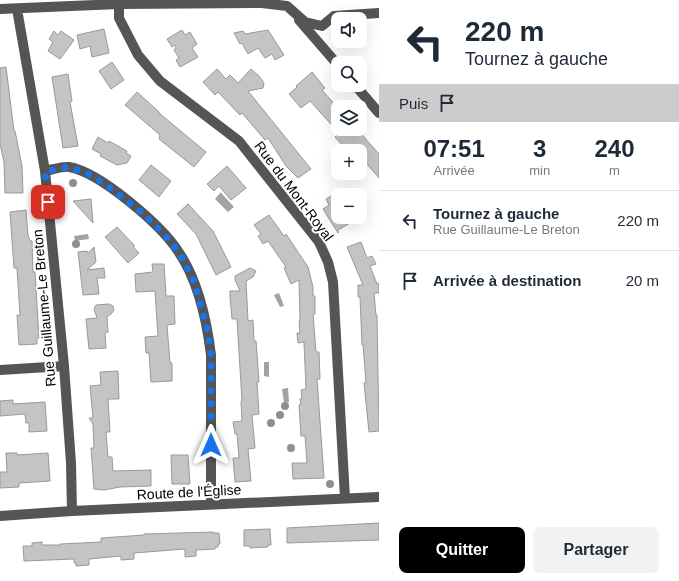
<!DOCTYPE html>
<html lang="fr">
<meta charset="utf-8">
<style>
:root{--surface:#fff;--page:#f2f2f3;--text:#1f2937;--muted:#747a83;--line:#e0e1e3;--accent:#000}
body{margin:0;font-family:Arial,sans-serif;background:var(--page);color:var(--text);height:100vh;display:flex;flex-direction:column;font-size:15px;white-space:nowrap}
*{box-sizing:border-box;margin:0}
p{font-size:13px;color:var(--muted)}
.icon{flex:none;width:22px;height:22px;fill:none;stroke:currentColor;stroke-width:2;stroke-linecap:round;stroke-linejoin:round}
.map{position:relative;flex:1;overflow:hidden}
.sheet{display:flex;flex-direction:column;background:var(--surface);width:300px}
.sheet>*{flex:none}
.top-card{background:#fff;color:var(--text);overflow:hidden}
.fabs{position:absolute;left:331px;top:12px;display:grid;gap:8px}
.fabs a{display:grid;place-items:center;width:36px;height:36px;border-radius:8px;background:var(--surface);box-shadow:0 4px 16px #0002;font-size:20px}
.pin{position:absolute;display:grid;place-items:center;width:34px;height:34px;color:#fff;margin:-17px;border-radius:8px;box-shadow:0 2px 6px #0006}
.me{position:absolute;width:44px;margin:-22px;rotate:0deg;stroke-linejoin:round;filter:drop-shadow(0 0 3px #0008)}
.turn{display:flex;align-items:center;gap:14px;height:84px;padding:0 20px;font-size:18px}
.turn .icon{width:52px;height:52px;stroke-width:2.5}
.turn b{display:block;font-size:28px;line-height:34px}
.then{display:flex;align-items:center;height:38px;padding:0 20px;background:#0003;gap:8px;font-size:15px}
.eta{display:flex;justify-content:space-evenly;align-items:center;height:68px;text-align:center}
.eta b{font-size:24px;font-weight:800;line-height:28px}
.button{display:flex;gap:8px;margin-top:auto;padding:8px 20px}
.button a{flex:1;height:46px;border-radius:8px;background:var(--accent);color:#fff;font-size:16px;font-weight:800;line-height:46px;text-align:center}
.button a+a{background:var(--page);color:var(--text)}
ul{padding:0;list-style:none}
li{display:flex;align-items:center;gap:12px;height:60px;padding:0 20px;border-top:1px solid var(--line)}
li div{flex:1}
li b{display:block;font-size:15px}
li em{font-style:normal}
main{display:flex;flex:1;min-height:0}
.map>svg:first-child{display:block}
.water{fill:#a3a3a3}
.building{fill:#c4c4c4;stroke:#999}
.lines{fill:none;stroke-linecap:round;stroke-linejoin:round}
.minor{stroke:#555;stroke-width:10}
.tree{fill:#8f8f8f}
.route{stroke:#1a73e8;stroke-width:7;stroke-dasharray:0 12.6}
.labels{text-anchor:middle;dominant-baseline:central;stroke-width:4;stroke-linejoin:round;paint-order:stroke}
.street-label{font-size:14px;fill:#000;stroke:#fff}
</style>
<main>
<div class="map">
<svg width="379" height="581" viewBox="0 0 379 581">
<rect width="100%" height="100%" fill="#fff"/>
<path class="water" d="M221 192 223 195 234 207 228 212 215 199Z
M88 234 89 239 75 241 74 236Z
M279 293 284 306 280 307 274 295Z
M264 362H269V377L264 376Z
M288 388 289 402 284 403 282 389Z"/>
<path class="building" d="M104 29 109 53 92 57 90 46 80 49 77 35Z
M182 30 185 35 190 32 197 44 192 48 198 57 180 67 176 60 179 58 174 50 176 47 175 45 172 47 167 39Z
M268 30 284 55 275 60 272 54 265 58 258 48 248 54 242 43 240 44 234 33 243 31 245 34Z
M54 31 58 35 61 31 74 40 60 59 48 51 53 42 49 39Z
M112 62 124 80 111 89 99 71Z
M6 67 14 131H15L22 166 23 193H5L4 162 0 144V68Z
M217 69 226 79 230 75 238 83 251 69 259 76 264 83 263 88 248 91 311 169 298 178 286 166 268 138 265 140 242 113 240 115 218 92 215 95 203 82Z
M312 72 325 88 322 90 338 108V129H357L379 154V178L360 156V151H352L346 144 343 146 335 137 339 133 310 101 301 108 289 94 297 87 296 86Z
M68 74 72 101 70 102 78 146 63 148 52 77Z
M137 92 159 112V113L206 152 194 167 159 139 160 135 125 105Z
M98 137 108 143 109 141 127 151 126 153 131 156 127 163 117 165 100 156 101 154 92 149Z
M151 165 171 181 159 197 139 180Z
M227 166 246 188 231 200 219 186 214 191 207 184Z
M338 192V217H347L350 223 338 230V233L323 209 329 205 326 199Z
M91 199 93 223 73 201Z
M188 204 213 231 231 267 216 275 196 234 177 214Z
M26 210 28 235 30 241H32L33 272H35L39 338H37V344L19 345 17 315H20L17 268H14L10 212Z
M269 215 284 236 286 234 308 267 313 287V296H315V314H313L316 352H319L320 379H317L324 478 293 479 292 463H307L305 436H301L299 405H301L300 399H302L301 390 306 389 304 342 298 343 297 333H300L299 321H300L299 280 291 284 284 268 286 267 268 241 263 244 258 236 261 234 254 225Z
M117 227 134 245V248L139 253 128 263 105 237Z
M361 242 367 258 372 256 376 264 370 266 377 284 379 283V293H374L376 315H377L379 431 369 432 364 383 366 382 363 345H362L360 297H358V285H363L347 247Z
M94 247 96 262 87 270 104 268 105 278H97L99 294 83 295 78 252 87 251 88 253Z
M152 264H164L166 296H174L175 324 167 325 170 363H172V381L151 382 149 353H146L145 337 158 336 155 291 136 292 135 274 153 272Z
M250 268 256 271 253 277 246 281 248 321 253 320 254 341H256L259 382H257L259 414 252 415 255 448 248 449 251 481 235 482 233 458H239L237 434H235L233 422 242 421 241 401H242L237 319H232L230 297V291H240L235 280V276Z
M109 304 113 306 114 310 112 313 107 317 108 332 105 333 106 348 89 349 86 319 97 318 94 309 96 305Z
M118 371 119 399H108L110 432H106L108 457H112L113 471 151 470V486L120 487 104 490 94 489 91 448H94L93 424 89 418H93L90 386 101 385 100 372Z
M13 400V404L45 402 47 431 29 432V423H26L25 414 0 416V401Z
M6 453H17V455L48 453 50 481 19 483V487L0 488V472H7Z
M171 455H188L190 484H172Z
M379 523V540L287 543V528Z
M270 529 271 545H268V547L250 548V546H244V530Z
M213 532V533H219L220 544H218V547H215V549L196 550V556L185 557V549L134 553V559L121 560V556L89 559V565L76 566V563H74V559L24 561 23 546H32V543L42 542V545H60V544L101 542V538L144 535V534Z"/>
<g class="lines">
<path class="minor" d="M117 0 119 4V18L138 55 160 81 239 141 319 242 328 262 333 282 345 498
M0 9 119 4 262 3 287 6 305 22 322 26 334 16 379 13
M17 9 45 171 64 366 71 463 72 511
M299 20 338 65
M355 85 379 113
M45 171C52 170 62 166 69 167 100 172 161 225 178 251 198 280 207 322 211 355V504
M0 370 64 366
M0 516 72 511 379 497"/>
</g>
<g class="tree">
<circle cx="73" cy="183" r="4"/>
<circle cx="76" cy="244" r="4"/>
<circle cx="285" cy="406" r="4"/>
<circle cx="280" cy="415" r="4"/>
<circle cx="271" cy="423" r="4"/>
<circle cx="291" cy="448" r="4"/>
<circle cx="330" cy="484" r="4"/>
</g>
<g class="lines">
<path class="route" d="M48 202 45 172 68 167 91 175 113 190 141 212 162 232 179 252 194 281 208 332 211 355V445"/>
</g>
<g class="labels">
<g class="street-label">
<text transform="translate(294 191) rotate(53)">Rue du Mont-Royal</text>
<text transform="translate(44 308) rotate(-95)">Rue Guillaume-Le Breton</text>
<text transform="translate(189 492) rotate(-3)">Route de l'Église</text>
</g>
</g>
</svg>
<div class="fabs">
<a><svg class="icon" aria-label="sound" viewBox="0 0 24 24"><path d="M4 9h4l5-4v14l-5-4H4zM17 9q2 3 0 6"/></svg></a>
<a><svg class="icon" aria-label="search" viewBox="0 0 24 24"><circle cx="10" cy="10" r="6"/><path d="M15 15l6 6"/></svg></a>
<a><svg class="icon" aria-label="layers" viewBox="0 0 24 24"><path d="M12 4l9 5-9 5-9-5zM3 14l9 5 9-5"/></svg></a>
<a>+</a>
<a>−</a>
</div>
<div class="pin" style="left:48px;top:202px;background:#d93025"><svg class="icon" aria-label="arrive" viewBox="0 0 24 24"><path d="M6 21V4h12l-3 4 3 4H6"/></svg></div>
<svg class="me" style="left:211px;top:445px" viewBox="-20 -20 40 40"><path d="M0-17L14 15 0 8-14 15z" fill="#1a73e8" stroke="#fff" stroke-width="4"/></svg>
</div>
<section class="sheet">
<div class="top-card">
<div class="turn"><svg class="icon" aria-label="left" viewBox="0 0 24 24"><path d="M17 20v-9H6M10 6l-5 5 5 5"/></svg><div><b>220 m</b>Tournez à gauche</div></div>
<div class="then">Puis<svg class="icon" aria-label="arrive" viewBox="0 0 24 24"><path d="M6 21V4h12l-3 4 3 4H6"/></svg></div>
</div>
<div class="eta">
<div><b>07:51</b><p>Arrivée</p></div>
<div><b>3</b><p>min</p></div>
<div><b>240</b><p>m</p></div>
</div>
<ul>
<li><svg class="icon" aria-label="left" viewBox="0 0 24 24"><path d="M17 20v-9H6M10 6l-5 5 5 5"/></svg><div><b>Tournez à gauche</b><p>Rue Guillaume-Le Breton</p></div><em>220 m</em></li>
<li><svg class="icon" aria-label="arrive" viewBox="0 0 24 24"><path d="M6 21V4h12l-3 4 3 4H6"/></svg><div><b>Arrivée à destination</b></div><em>20 m</em></li>
</ul>
<div class="button"><a>Quitter</a><a>Partager</a></div>
</section>
</main>
